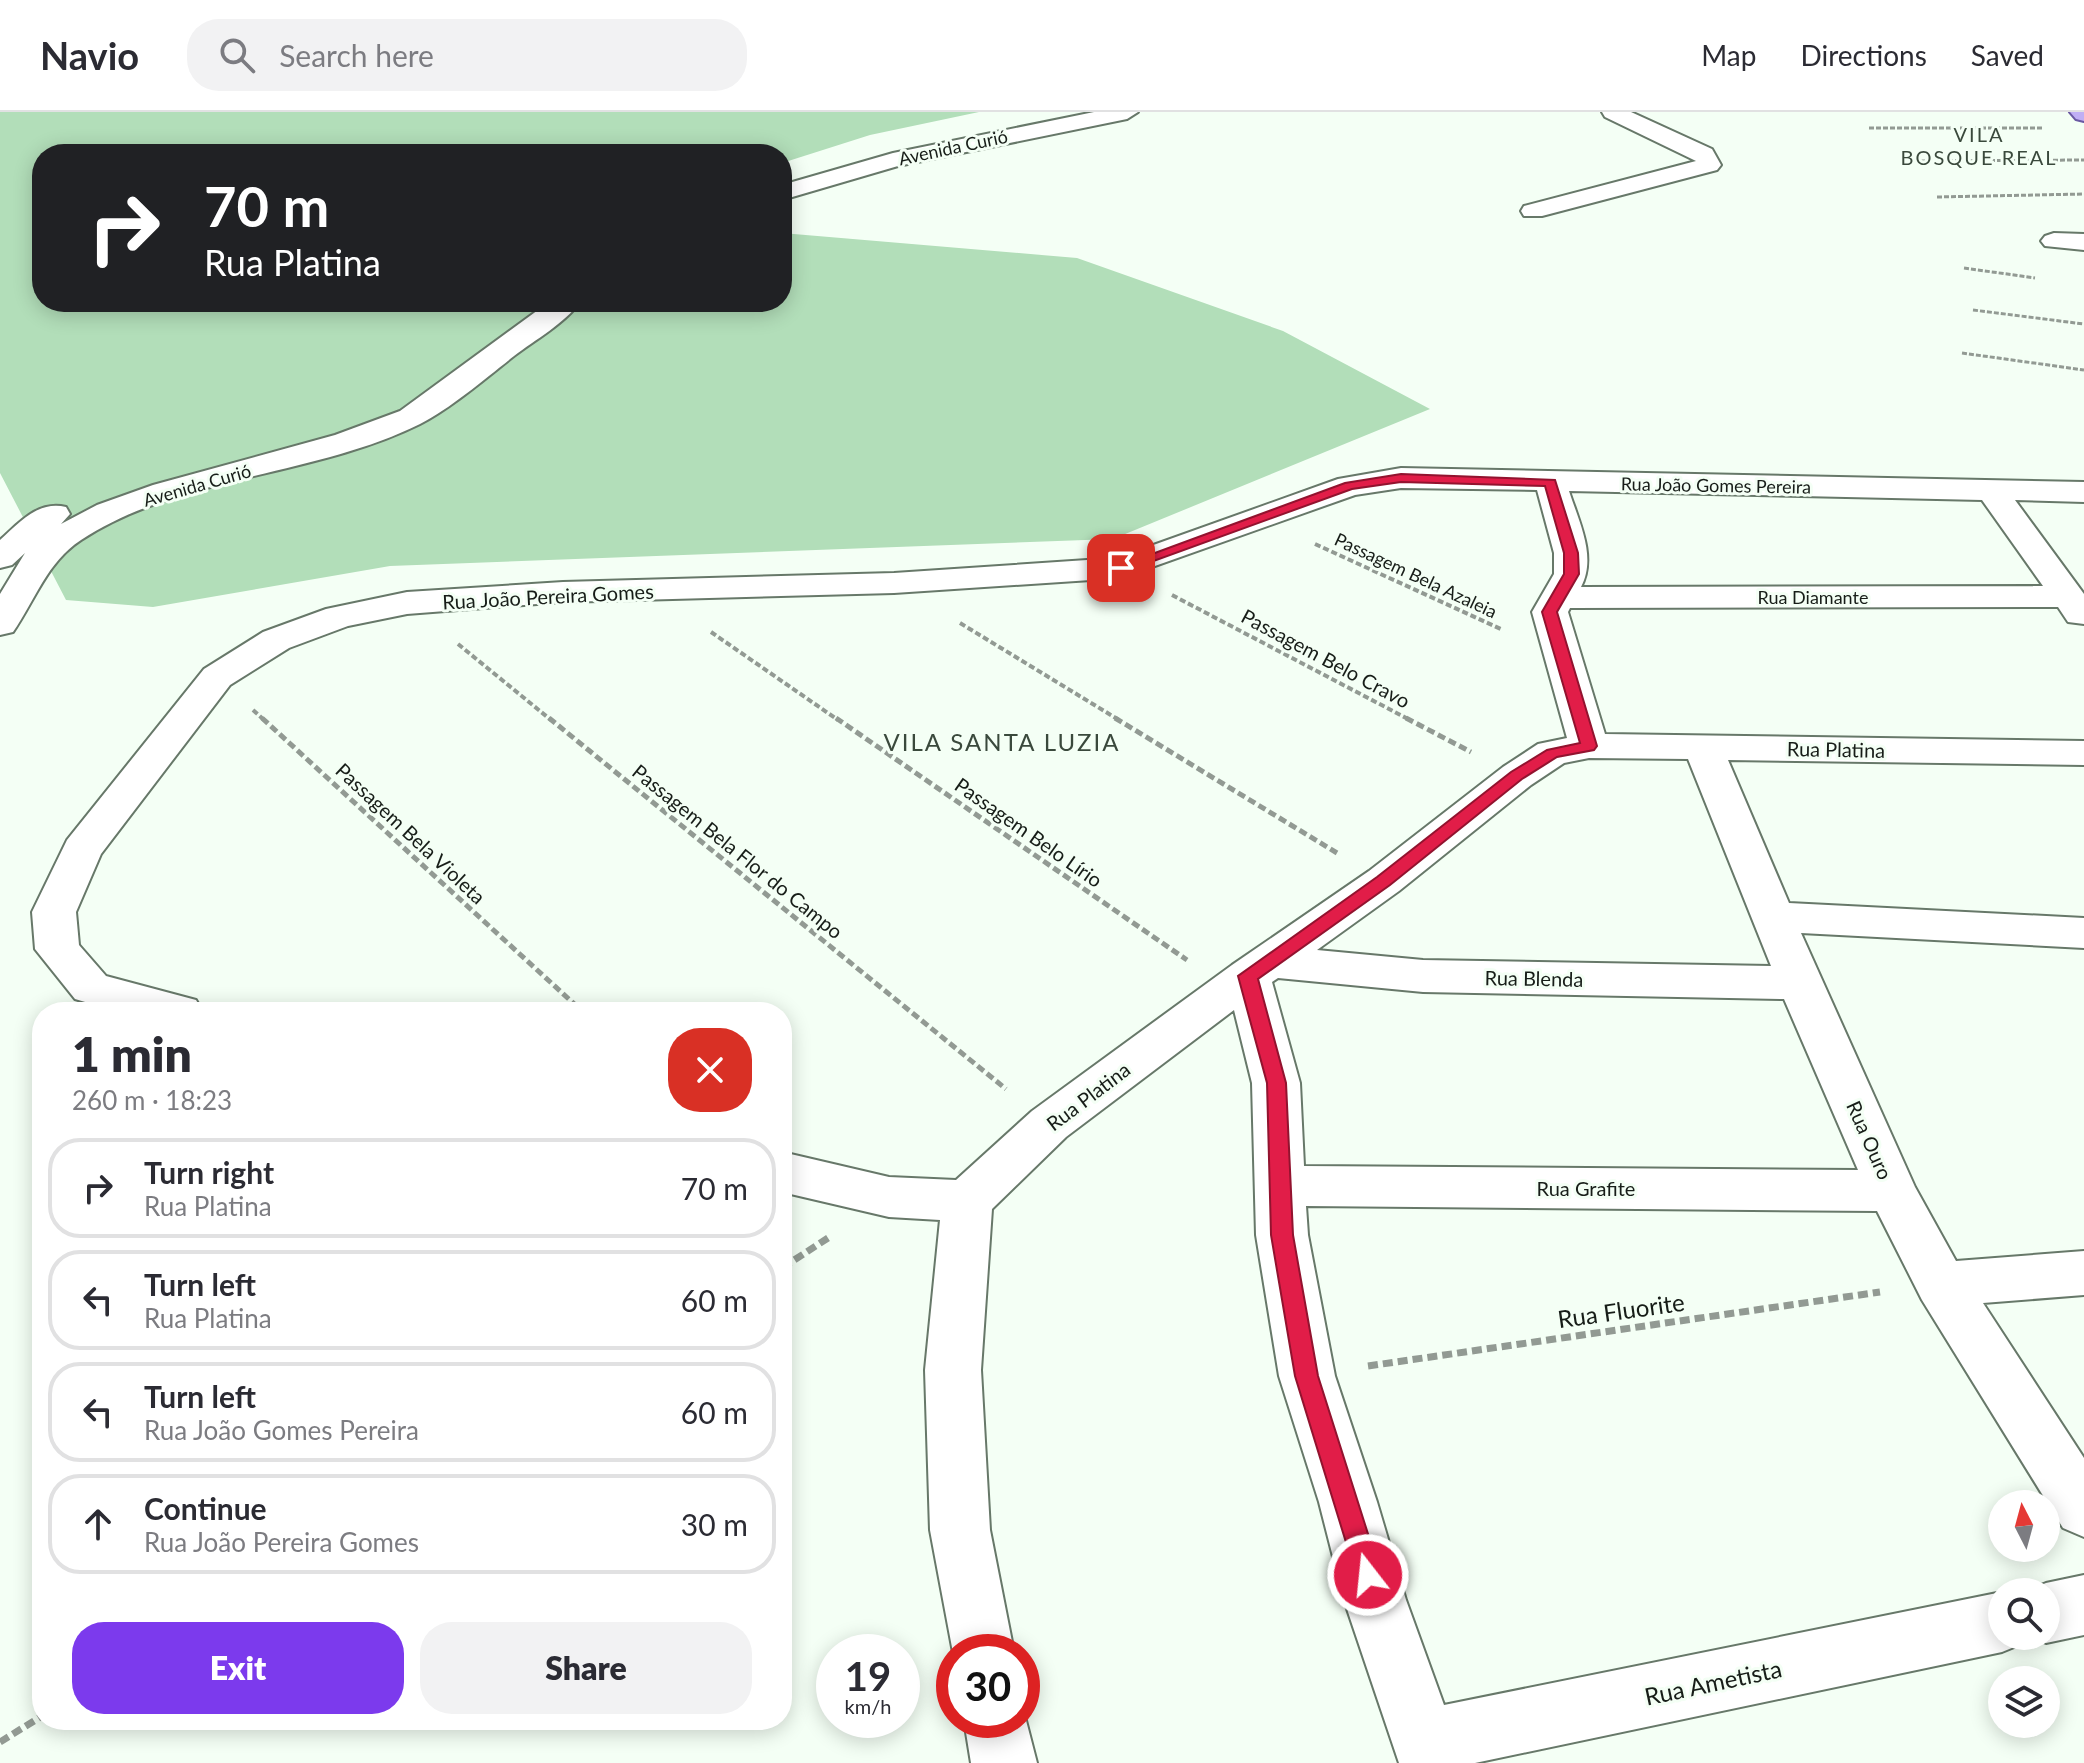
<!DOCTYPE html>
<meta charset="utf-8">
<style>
:root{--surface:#fff;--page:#f2f2f3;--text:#2b2b33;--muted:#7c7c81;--line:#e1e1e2;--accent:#7c3aed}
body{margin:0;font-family:Lato,sans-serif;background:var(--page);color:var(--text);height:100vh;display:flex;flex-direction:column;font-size:30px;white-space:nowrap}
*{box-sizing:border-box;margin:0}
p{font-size:26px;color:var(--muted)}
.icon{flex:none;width:44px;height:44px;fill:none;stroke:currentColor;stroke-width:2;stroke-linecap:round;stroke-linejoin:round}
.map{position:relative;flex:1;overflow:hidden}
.details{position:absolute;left:32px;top:890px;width:760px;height:728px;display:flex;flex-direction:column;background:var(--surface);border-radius:32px;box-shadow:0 4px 20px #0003}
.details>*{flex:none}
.guide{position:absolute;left:32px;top:32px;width:760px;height:168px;border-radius:32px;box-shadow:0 4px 20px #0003;background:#202124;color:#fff;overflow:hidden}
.needle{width:52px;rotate:354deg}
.tools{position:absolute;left:1988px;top:1378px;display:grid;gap:16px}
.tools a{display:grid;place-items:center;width:72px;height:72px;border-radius:50%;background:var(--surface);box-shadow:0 4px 20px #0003;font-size:40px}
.speed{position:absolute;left:816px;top:1522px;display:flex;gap:16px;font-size:40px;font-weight:700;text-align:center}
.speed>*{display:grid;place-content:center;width:104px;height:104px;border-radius:50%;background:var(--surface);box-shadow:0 4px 20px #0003;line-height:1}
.speed small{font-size:20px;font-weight:400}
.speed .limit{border:12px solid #d22;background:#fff;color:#111}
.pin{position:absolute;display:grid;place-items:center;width:68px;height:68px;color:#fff;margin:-34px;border-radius:16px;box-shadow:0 4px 12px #0006}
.me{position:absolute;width:88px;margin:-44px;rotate:344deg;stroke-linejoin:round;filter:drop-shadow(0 0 6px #0008)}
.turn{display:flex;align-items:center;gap:28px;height:168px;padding:0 40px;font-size:36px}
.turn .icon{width:104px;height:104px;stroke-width:2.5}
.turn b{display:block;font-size:56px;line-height:68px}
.round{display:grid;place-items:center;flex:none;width:84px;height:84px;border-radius:32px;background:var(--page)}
.head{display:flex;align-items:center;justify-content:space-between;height:136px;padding:0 40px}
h1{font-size:48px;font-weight:800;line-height:60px}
.action{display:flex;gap:16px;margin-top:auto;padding:16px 40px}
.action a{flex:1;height:92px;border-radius:32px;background:var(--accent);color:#fff;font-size:32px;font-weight:800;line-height:92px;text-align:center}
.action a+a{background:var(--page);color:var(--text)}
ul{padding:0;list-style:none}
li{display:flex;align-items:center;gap:24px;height:100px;margin:0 16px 12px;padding:0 24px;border:4px solid var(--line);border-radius:32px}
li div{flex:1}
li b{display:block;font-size:30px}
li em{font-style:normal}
header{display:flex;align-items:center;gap:48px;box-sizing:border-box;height:112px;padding:0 40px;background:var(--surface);border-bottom:2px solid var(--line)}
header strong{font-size:38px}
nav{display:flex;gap:44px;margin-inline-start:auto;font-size:28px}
.search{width:560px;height:72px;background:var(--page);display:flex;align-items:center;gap:20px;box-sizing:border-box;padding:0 28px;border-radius:32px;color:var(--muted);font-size:30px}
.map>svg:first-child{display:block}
.green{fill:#b2deb9}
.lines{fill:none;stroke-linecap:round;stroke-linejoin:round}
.minor-casing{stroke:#677869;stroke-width:4}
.major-casing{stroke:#6a59a3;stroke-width:4}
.path-far3{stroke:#929a93;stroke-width:3;stroke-dasharray:5 2;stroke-linecap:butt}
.path-far2{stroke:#929a93;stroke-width:4;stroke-dasharray:6 3;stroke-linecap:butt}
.path-far1{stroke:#929a93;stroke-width:5;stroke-dasharray:8 4;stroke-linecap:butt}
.path{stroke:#929a93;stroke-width:7;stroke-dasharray:10 5;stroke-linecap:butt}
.minor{fill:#fff;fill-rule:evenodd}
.major{fill:#c0aff5;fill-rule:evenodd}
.route{fill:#e11d48;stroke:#92132f;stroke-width:2}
.labels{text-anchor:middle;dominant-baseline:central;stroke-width:6;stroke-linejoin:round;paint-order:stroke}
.far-street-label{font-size:18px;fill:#171d18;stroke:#f4fff5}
.far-quarter-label{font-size:20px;letter-spacing:2px;fill:#3a493c;stroke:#f4fff5}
.street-label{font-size:20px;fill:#171d18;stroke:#f4fff5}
.quarter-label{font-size:24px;letter-spacing:2px;fill:#3a493c;stroke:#f4fff5}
.near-street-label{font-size:24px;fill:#171d18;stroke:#f4fff5}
</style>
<header>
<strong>Navio</strong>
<div class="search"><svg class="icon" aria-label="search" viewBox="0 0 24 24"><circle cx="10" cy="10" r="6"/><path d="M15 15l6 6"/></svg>Search here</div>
<nav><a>Map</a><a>Directions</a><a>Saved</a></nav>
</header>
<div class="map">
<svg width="2084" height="1651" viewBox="0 0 2084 1651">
<rect width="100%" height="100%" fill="#f4fff5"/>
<path class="green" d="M0 0H979L870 23 782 51V42H42V190H782V121L1077 146 1283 219 1430 297 1113 427 390 454 153 495 66 488 0 361Z"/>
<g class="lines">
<defs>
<path id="minor" d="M1094 0H1138L1127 7 898 54 782 88V73L893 41Z
M1602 0H1631L1712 37 1721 53 1717 58 1542 104H1524L1521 99 1524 94 1696 49 1605 5Z
M2054 121 2084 122V138L2045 134 2041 129 2045 124Z
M549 190H580C565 211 535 228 514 244 486 266 451 296 420 312 316 364 178 364 81 428 47 450 35 488 13 520L0 523V482L25 441 12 453 0 456V428C19 411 38 388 66 395L70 402 61 412 97 393 153 373 335 323 400 299Z
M1401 356 2084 370V390L2015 388 2084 482V512L2068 510 2058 495 1570 496 1568 500 1605 622 2084 629V653L1728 648 1789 791 2084 806V836L1801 821 1915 1075 1956 1149 2084 1139V1183L1983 1191 2084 1346V1425L2063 1416 1922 1188 1877 1099 1306 1094 1308 1123 1335 1264 1377 1390 1406 1488 1444 1593 2002 1480V1524H2027L2024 1531 2002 1540 1475 1651H1399L1344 1488 1319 1390 1279 1264 1256 1123 1252 971 1234 898 1066 1025 992 1097 981 1258 990 1418 1014 1540H954V1546L930 1418 925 1258 940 1108 889 1105 782 1080V1040L889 1065 956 1068 1032 999 1232 853 1369 759 1503 655 1538 632 1567 626 1532 500 1554 462V441L1537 378 1401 376 1355 383 1121 466 894 481 563 490 407 502 348 514 289 536 230 573 101 742 76 800 79 833 106 864 196 888 203 900H119L75 887 35 837 32 800 67 728 204 557 263 520 326 497 407 480 563 470 894 461 1117 446 1338 367ZM1569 379 1982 388 2043 474 1581 475C1597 445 1579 410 1569 379ZM1589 646 1688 647 1771 854 1423 848 1317 838 1399 779 1531 673 1564 651ZM1278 866 1423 880 1784 887 1858 1058 1304 1054 1300 971 1272 870Z
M2084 1463V1523L2046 1531 2028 1524H2046V1480H2024L2046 1471Z
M1022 1593 1037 1651H971L964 1608H1022Z"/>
<path id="major" d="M2070 0H2084V9L2076 7Z"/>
</defs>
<use href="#minor" class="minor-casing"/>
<use href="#major" class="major-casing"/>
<path class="path-far3" d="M1869 16H2043
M1913 49 2084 48
M1937 85 2084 82
M1964 156 2035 166
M1973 198 2084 212
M1962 241 2084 258"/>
<path class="path-far2" d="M1315 432 1503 518
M1172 483 1410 608
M960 511 1119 608
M711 520 838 608
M458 532 551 608
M253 598 264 608"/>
<path class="path-far1" d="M262 606 583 900
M549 606 1006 977
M836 606 1187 848
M1115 606 1337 741
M1406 606 1471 640"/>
<path class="path" d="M782 1156 828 1126
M1368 1254 1880 1180
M0 1630 42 1604"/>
<use href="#minor" class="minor"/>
<use href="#major" class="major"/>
</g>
<path class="route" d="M1401 362 1555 368 1578 441 1579 462 1557 500 1597 634 1594 638 1557 645 1522 667 1390 773 1258 867 1286 971 1293 1123 1318 1264 1381 1463 1377 1472 1368 1475 1359 1472 1356 1463 1295 1264 1271 1123 1267 971 1238 864 1377 765 1511 660 1547 638 1580 631 1542 500 1564 462V441L1545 374 1401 370 1352 377 1126 459H1116L1114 456 1345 371Z"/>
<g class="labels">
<g class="far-street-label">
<text transform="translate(953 35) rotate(-12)">Avenida Curió</text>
<text transform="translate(197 373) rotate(-16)">Avenida Curió</text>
<text transform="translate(1716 373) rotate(1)">Rua João Gomes Pereira</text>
<text transform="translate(1416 463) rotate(25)">Passagem Bela Azaleia</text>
<text x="1813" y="485">Rua Diamante</text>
</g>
<g class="far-quarter-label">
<text x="1979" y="22">VILA<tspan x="1979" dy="23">BOSQUE REAL</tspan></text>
</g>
<g class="street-label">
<text transform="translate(548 484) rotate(-3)">Rua João Pereira Gomes</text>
<text transform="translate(1326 546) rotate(28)">Passagem Belo Cravo</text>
<text transform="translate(1836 637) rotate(1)">Rua Platina</text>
<text transform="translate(1029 720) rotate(35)">Passagem Belo Lírio</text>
<text transform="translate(411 721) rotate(43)">Passagem Bela Violeta</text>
<text transform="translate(738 739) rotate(39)">Passagem Bela Flor do Campo</text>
<text transform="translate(1534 866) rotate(1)">Rua Blenda</text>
<text transform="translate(1088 984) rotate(-37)">Rua Platina</text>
<text transform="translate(1870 1028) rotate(66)">Rua Ouro</text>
<text x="1586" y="1076">Rua Grafite</text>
</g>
<g class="quarter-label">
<text x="1002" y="629">VILA SANTA LUZIA</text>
</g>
<g class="near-street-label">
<text transform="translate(1621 1198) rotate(-8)">Rua Fluorite</text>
<text transform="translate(1713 1570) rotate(-12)">Rua Ametista</text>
</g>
</g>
</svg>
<div class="tools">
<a><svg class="needle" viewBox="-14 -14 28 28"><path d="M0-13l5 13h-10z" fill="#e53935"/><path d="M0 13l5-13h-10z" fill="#7c7c81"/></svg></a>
<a><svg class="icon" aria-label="search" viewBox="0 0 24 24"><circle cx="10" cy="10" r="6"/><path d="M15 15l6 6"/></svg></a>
<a><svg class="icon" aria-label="layers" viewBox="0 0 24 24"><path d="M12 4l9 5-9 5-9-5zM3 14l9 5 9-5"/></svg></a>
</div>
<div class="speed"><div>19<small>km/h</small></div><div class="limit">30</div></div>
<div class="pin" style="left:1121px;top:456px;background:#d93025"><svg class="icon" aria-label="arrive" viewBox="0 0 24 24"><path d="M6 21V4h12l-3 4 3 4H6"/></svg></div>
<svg class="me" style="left:1368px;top:1463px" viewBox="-20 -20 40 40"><circle r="17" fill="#e11d48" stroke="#fff" stroke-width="3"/><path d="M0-11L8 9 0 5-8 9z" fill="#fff"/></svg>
<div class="guide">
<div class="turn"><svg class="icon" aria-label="right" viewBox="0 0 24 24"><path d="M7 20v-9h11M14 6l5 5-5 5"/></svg><div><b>70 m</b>Rua Platina</div></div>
</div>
<section class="details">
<div class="head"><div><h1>1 min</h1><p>260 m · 18:23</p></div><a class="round" style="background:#d93025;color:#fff"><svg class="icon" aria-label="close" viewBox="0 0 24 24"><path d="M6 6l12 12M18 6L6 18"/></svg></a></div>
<ul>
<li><svg class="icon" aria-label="right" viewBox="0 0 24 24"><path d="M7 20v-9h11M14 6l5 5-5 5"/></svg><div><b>Turn right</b><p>Rua Platina</p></div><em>70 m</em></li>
<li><svg class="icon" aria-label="left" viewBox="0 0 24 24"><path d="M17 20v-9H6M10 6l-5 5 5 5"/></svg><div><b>Turn left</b><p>Rua Platina</p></div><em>60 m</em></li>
<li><svg class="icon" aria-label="left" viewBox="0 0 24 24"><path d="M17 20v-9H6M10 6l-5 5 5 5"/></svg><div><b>Turn left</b><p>Rua João Gomes Pereira</p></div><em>60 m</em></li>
<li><svg class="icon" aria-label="ahead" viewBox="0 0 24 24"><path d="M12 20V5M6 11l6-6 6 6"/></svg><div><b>Continue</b><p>Rua João Pereira Gomes</p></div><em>30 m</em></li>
</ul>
<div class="action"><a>Exit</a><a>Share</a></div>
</section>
</div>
